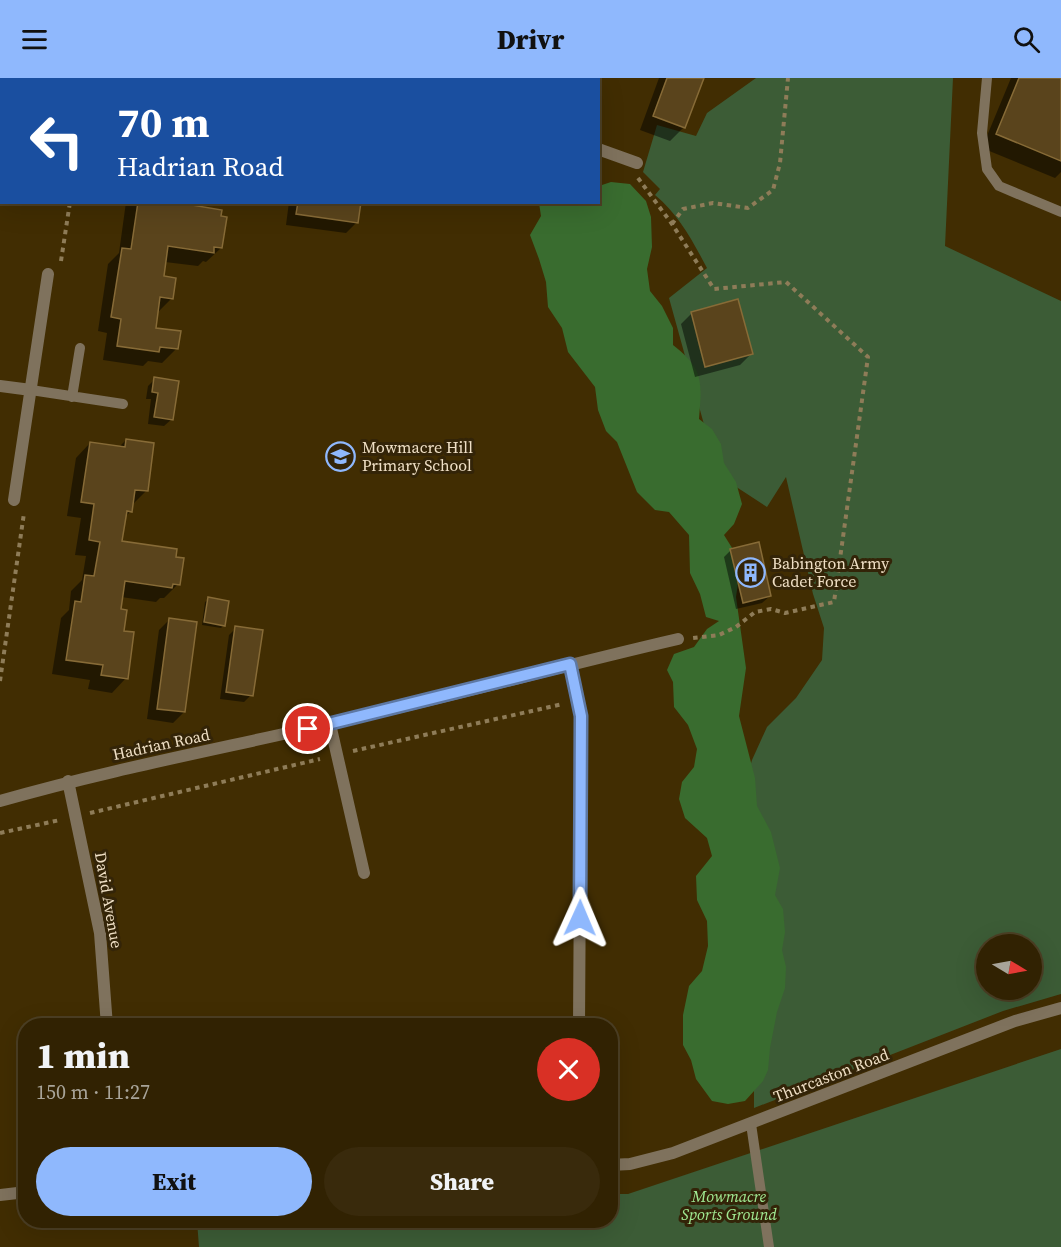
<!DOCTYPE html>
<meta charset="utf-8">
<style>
:root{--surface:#312202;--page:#392a0c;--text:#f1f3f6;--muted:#a8a499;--line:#4c3f24;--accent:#8fb8fd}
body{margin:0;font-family:"Source Serif 4",serif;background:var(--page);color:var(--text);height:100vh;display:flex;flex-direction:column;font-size:22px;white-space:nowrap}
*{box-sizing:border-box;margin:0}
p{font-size:20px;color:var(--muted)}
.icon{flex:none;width:33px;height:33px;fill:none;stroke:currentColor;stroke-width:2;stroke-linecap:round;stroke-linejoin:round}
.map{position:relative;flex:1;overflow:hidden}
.side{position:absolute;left:18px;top:940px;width:600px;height:210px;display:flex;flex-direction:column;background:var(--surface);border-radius:24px;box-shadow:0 6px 24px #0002,0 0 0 2px var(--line)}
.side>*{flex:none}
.hud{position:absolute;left:0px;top:0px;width:600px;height:126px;box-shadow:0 6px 24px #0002,0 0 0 2px var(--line);background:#1a4fa0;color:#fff;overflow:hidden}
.needle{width:39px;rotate:100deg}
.controls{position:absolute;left:976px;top:856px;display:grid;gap:12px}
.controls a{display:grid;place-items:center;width:66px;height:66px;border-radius:50%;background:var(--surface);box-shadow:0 6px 24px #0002,0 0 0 2px var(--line);font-size:30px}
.pin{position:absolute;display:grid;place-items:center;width:51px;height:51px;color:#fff;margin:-26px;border:3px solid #fff;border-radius:50%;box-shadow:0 2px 6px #0007}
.me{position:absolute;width:66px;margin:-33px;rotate:1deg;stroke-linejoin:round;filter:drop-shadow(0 0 4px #0008)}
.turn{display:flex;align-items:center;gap:21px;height:126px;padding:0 18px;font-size:27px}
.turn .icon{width:78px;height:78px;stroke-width:2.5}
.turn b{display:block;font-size:42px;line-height:51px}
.round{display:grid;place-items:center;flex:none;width:63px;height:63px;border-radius:32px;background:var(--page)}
.summary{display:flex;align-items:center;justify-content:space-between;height:102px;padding:0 18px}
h1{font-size:36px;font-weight:800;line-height:45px}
.button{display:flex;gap:12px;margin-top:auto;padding:12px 18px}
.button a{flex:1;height:69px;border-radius:36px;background:var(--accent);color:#111;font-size:24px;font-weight:800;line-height:69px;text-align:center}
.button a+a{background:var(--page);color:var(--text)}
header{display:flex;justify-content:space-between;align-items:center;height:78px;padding:0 18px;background:var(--accent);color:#111;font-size:27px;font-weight:800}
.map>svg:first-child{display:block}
.green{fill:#3c5c36;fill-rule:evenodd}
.forest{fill:#396c2f}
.shadow{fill:#0007}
.building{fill:#5a441c;stroke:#876b37;stroke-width:1.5}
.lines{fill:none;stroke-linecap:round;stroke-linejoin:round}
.path{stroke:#8e7c58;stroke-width:4;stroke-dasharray:4.5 4.5;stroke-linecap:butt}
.service{stroke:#7f725d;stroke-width:10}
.minor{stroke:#7f725d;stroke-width:12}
.route-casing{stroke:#5d78a4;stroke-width:15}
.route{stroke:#8fb8fd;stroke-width:10}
.labels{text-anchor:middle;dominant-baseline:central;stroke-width:6;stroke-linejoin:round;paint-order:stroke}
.poi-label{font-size:16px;fill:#efdfc5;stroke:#332408;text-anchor:start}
.street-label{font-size:16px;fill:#efdfc5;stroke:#332408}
.park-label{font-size:16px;font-style:italic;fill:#a0e992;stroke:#332408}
</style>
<header><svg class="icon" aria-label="menu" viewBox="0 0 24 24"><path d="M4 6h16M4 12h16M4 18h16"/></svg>Drivr<svg class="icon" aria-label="search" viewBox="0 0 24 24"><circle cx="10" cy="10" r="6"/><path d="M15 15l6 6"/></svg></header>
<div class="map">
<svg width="1061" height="1169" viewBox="0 0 1061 1169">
<rect width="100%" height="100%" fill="#412d02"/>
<path class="green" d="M756 0H953L945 168 1061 223V916L1003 933 754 1030V841L734 746 752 682 767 649 796 620 822 582 824 550 813 516 786 399 767 429 718 397 669 220 707 190C692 162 679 137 655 117L660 111 643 94 657 47 696 58 707 35ZM987 867H1032V912H987Z
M1061 971V1169H199L197 1143H610L611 1116H628Z"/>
<path class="forest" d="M611 104 630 106 646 123 651 139 652 169 647 191 650 213 662 228 673 250V267C704 291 702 304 699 341L712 351 721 366 724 385 736 404 742 426 734 446 724 457 734 473 739 498 736 519 746 590 739 638 755 700 757 728 771 754 780 790 775 817 783 831 785 854 782 872 786 889 785 910 777 934 770 970 768 992 763 1003 745 1023 728 1026 712 1023 696 1001 691 982 683 967V937L689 908 702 893 708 868 707 843 697 822 696 798 712 778 707 760 685 740 679 721 682 704 694 689 697 671 688 647 674 629 673 604 667 592 674 576 694 569 707 551 719 543 706 539 700 516 690 495 689 457 669 434 655 432 637 414 617 364 606 353 598 332 595 309 568 274 562 250 548 229 546 204 539 181 530 157 541 138 539 125 598 124 599 108Z"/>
<path class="shadow" d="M659 0H702L684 49 670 63 640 52Z
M1011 0H1061V94L1055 100 982 70Z
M126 124H172L221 170 206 184 203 183 198 188 165 184 163 199 172 220 157 235 154 251 177 270 162 285 148 283 143 288 103 282 107 255 98 253 108 186 119 175Z
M289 124H360L357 144 346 155 286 147Z
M692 235 751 276 740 287 695 299 681 246Z
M155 301 172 341 164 348 148 346 151 321H146L148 308Z
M126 362 146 413 132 427 131 433 124 440 121 464 178 506 164 520H160L156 524 121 519 119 533 126 600 112 615 88 611 90 602 52 596 61 540 69 532 71 513 82 502 86 478 75 477 81 440 67 438 76 380 90 365 119 369Z
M731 472 770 518 762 525 736 531 724 479Z
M209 521 224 547 221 550 202 547 205 524Z
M170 541 184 634 173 645 147 641 159 552Z
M236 550 251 617 244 624 220 621 229 557Z"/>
<path class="building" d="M667 0H704L685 50 653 38Z
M1019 0H1061V83L996 56Z
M138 124H174L222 132 221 138 227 139 222 170 214 169V175L168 168 164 198 176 200 173 221 160 219 156 250 181 253 178 271 160 269 159 274 117 268 121 241 111 239 122 170 131 171Z
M298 124H361L358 145 296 136Z
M738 221 753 276 705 289 691 234Z
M154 299 179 303 173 342 154 339 158 315 152 314Z
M126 361 154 365 148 413 135 412 132 434 127 433 122 463 177 471 176 479 184 480 180 507 173 506 172 510 125 503 121 531 127 532 124 553 134 554 128 601 101 597 103 587 66 582 75 523 81 524 85 497 94 498 100 464 89 462 94 426 81 424 90 364 125 369Z
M759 464 771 518 743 525 730 471Z
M208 519 229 523 225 548 204 544Z
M169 540 197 544 185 634 157 631Z
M235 548 263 552 253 618 226 614Z"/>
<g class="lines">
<path class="path" d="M88 2 89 0
M638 100 672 146 714 211 786 204 868 279 834 524 785 535 771 531 755 534 736 549 719 557 693 560
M672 146 683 131 713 125 748 130 773 112 780 85 788 0
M61 183 70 124
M0 603 24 435
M353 673 563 626
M90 735 320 681
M0 755 60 742"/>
<path class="service" d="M987 0 982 55 987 91 999 108 1061 134
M31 312 123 326
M72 319 80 270
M751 1046 769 1169"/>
<path class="minor" d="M384 0 389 2
M598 71 637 85
M0 308 31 312
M14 422 48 196
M570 586 581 638 579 948
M330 646 364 795
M68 703 100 855 107 948
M0 723C108 692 219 671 328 646 445 620 561 588 678 561
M610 1087 630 1086 673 1075 1015 943 1061 930
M0 1117 26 1114"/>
</g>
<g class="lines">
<defs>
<path id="route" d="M308 651 570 586 581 638 580 840"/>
</defs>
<use href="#route" class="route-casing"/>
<use href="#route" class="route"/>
</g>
<defs>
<symbol id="school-ring" viewBox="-11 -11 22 22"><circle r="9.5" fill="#332408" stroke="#8fb8fd" stroke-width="1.5"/><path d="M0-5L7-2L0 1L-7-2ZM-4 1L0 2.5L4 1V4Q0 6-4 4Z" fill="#8fb8fd"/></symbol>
<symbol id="building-ring" viewBox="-11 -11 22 22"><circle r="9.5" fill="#332408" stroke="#8fb8fd" stroke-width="1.5"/><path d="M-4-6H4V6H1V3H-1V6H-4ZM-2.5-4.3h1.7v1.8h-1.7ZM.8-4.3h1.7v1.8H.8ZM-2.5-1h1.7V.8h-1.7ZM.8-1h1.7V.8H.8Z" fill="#8fb8fd"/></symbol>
</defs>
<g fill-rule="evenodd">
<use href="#school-ring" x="324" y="362" width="33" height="33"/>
<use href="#building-ring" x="734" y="478" width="33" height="33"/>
</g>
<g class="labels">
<g class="poi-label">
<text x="362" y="369">Mowmacre Hill<tspan x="362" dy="18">Primary School</tspan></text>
<text x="772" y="485">Babington Army<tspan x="772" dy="18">Cadet Force</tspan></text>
</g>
<g class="street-label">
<text transform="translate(161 666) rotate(-12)">Hadrian Road</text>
<text transform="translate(109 822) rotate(80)">David Avenue</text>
<text transform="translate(831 997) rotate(-21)">Thurcaston Road</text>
</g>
<g class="park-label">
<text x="729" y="1118">Mowmacre<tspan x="729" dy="18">Sports Ground</tspan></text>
</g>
</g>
</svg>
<div class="controls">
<a><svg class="needle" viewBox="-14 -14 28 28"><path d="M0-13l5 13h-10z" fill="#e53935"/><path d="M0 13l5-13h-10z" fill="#a8a499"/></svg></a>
</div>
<div class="pin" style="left:308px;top:651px;background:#d93025"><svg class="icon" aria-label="arrive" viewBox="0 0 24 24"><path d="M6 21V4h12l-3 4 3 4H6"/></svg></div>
<svg class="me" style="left:580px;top:840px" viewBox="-20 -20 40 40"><path d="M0-17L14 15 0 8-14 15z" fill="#8fb8fd" stroke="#fff" stroke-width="4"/></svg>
<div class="hud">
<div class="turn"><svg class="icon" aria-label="left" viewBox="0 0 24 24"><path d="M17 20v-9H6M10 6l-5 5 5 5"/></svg><div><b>70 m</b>Hadrian Road</div></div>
</div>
<section class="side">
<div class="summary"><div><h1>1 min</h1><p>150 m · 11:27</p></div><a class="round" style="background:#d93025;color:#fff"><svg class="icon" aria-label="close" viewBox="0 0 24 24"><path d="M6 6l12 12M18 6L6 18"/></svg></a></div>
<div class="button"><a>Exit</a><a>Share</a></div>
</section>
</div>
